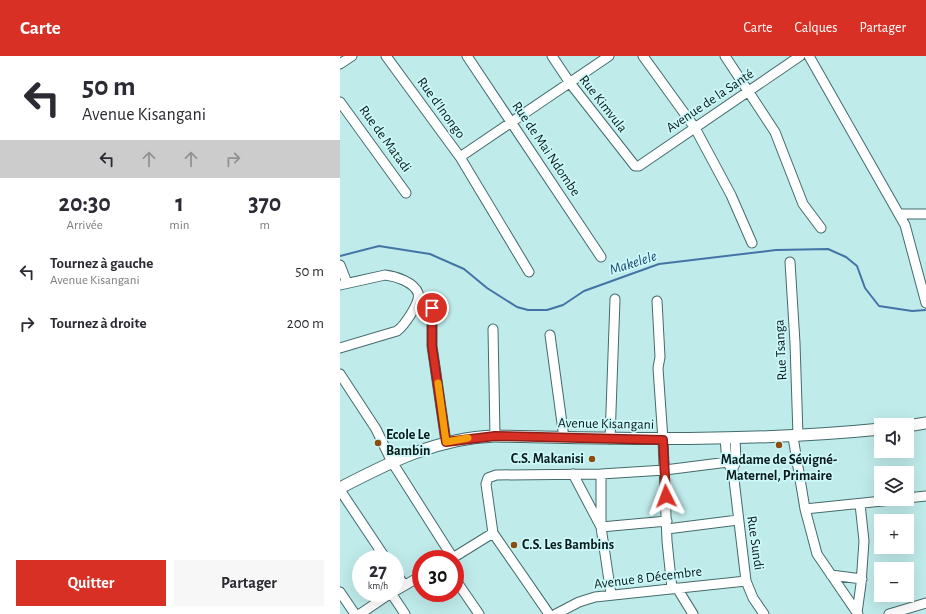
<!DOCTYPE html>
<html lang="fr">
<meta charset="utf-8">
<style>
:root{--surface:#fff;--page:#f7f7f7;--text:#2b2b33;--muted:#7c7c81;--accent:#d93025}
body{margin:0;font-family:"Alegreya Sans",sans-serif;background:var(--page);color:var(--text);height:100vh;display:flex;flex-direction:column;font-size:15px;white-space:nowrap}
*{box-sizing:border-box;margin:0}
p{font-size:13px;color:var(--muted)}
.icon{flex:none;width:22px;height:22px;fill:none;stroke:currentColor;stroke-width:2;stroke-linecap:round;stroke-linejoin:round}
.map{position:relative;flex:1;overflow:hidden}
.drawer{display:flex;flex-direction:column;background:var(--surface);width:340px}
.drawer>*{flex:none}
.top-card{background:#fff;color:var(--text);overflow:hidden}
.tools{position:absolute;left:534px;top:362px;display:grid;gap:8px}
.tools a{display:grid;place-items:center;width:40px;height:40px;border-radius:0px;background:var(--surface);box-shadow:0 4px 16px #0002;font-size:20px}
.speed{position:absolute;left:12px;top:494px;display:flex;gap:8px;font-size:20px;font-weight:700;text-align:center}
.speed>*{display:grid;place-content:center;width:52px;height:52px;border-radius:50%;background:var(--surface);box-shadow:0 4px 16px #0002;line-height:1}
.speed small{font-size:10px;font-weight:400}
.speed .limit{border:6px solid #d22;background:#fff;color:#111}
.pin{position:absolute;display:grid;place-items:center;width:34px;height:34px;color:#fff;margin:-17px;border:2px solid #fff;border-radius:50%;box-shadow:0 1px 4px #0007}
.me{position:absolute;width:44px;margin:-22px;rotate:357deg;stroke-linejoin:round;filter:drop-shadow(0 0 3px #0008)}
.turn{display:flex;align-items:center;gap:14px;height:84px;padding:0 16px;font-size:18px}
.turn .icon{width:52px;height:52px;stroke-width:2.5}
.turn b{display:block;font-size:28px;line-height:34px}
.lanes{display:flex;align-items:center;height:38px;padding:0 16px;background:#0003;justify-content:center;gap:20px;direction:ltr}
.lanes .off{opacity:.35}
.eta{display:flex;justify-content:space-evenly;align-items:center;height:68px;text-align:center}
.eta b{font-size:24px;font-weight:700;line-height:28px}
.primary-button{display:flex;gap:8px;margin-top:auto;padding:8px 16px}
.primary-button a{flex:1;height:46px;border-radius:0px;background:var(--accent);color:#fff;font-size:16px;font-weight:700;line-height:46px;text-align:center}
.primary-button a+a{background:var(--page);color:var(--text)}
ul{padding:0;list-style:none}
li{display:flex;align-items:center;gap:12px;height:52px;padding:0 16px}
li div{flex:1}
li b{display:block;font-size:15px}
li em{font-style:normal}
header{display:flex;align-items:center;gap:24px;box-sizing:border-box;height:56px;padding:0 20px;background:var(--accent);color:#fff}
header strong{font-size:19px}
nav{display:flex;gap:22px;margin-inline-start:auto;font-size:14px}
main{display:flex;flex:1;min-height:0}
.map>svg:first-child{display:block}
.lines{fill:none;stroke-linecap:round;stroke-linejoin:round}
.stream{stroke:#4374a5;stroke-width:2}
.minor-casing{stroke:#446b6c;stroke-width:11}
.tertiary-casing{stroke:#446b6c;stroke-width:13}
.minor{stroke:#fff;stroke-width:9}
.tertiary{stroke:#fff;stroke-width:11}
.route-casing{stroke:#8d1f18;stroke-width:10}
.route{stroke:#d93025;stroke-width:7}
.slow{stroke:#f59e0b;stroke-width:7}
.poi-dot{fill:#8b4d10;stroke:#cdf8f9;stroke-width:1.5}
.labels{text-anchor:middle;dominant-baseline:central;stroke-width:3.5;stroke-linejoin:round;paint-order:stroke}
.street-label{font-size:14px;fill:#0a1a1a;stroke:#cdf8f9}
.poi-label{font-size:14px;font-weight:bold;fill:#0a1a1a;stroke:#cdf8f9;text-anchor:start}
.water-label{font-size:15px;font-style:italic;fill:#1a4673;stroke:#cdf8f9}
</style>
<header>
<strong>Carte</strong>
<nav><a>Carte</a><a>Calques</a><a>Partager</a></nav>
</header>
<main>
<section class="drawer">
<div class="top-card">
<div class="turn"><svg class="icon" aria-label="left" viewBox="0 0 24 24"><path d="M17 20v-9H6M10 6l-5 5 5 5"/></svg><div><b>50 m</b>Avenue Kisangani</div></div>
<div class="lanes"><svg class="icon" aria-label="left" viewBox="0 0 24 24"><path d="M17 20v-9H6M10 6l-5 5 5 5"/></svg><svg class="icon off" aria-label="ahead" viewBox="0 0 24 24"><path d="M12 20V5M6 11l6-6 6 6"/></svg><svg class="icon off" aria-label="ahead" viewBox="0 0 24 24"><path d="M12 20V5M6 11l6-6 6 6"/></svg><svg class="icon off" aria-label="right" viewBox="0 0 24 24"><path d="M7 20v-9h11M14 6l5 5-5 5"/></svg></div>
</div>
<div class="eta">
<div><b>20:30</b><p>Arrivée</p></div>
<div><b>1</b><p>min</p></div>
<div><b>370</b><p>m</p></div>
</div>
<ul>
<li><svg class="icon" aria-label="left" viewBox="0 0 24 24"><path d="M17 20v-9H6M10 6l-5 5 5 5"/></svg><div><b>Tournez à gauche</b><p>Avenue Kisangani</p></div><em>50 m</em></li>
<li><svg class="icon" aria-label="right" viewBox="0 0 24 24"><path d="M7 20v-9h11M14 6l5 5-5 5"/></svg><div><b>Tournez à droite</b></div><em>200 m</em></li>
</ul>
<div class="primary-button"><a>Quitter</a><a>Partager</a></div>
</section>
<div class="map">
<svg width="586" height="558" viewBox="0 0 586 558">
<rect width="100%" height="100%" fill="#c0ebeb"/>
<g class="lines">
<path class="stream" d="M0 200 39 190 90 198 124 213 147 232 177 251 188 254H207L223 249 244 235 319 208 436 194 488 193 506 201 517 210 525 232 539 250 572 255 586 254"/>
<defs>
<path id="minor" d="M46 0 120 101 189 216
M127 0 261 201
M212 0 230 27 295 110H299L460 0
M303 0 355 72 391 139 412 187
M385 0 435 76 463 148 481 172
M469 0 565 169 586 247
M0 8 12 0
M0 46 66 137
M120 101 269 0
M559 158H586
M450 206 455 287 458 380
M0 209 7 227
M0 229 45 219C55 220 74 226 78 237 81 246 64 270 57 275L0 292
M317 245 320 301 318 312 323 384 327 485 332 533
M92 253V290L106 386
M153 273 155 380
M210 279 224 382
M0 318 36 373 52 406 113 502
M453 381 465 453 477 498 518 558
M385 382 387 406 393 415 406 525 413 542 424 558
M270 383 275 243
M394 410 396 405 395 382
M233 418 261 471 327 465
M261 418V471L271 538
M0 434 46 503
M567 442 586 440
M465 453 562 443
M327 473 398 464
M111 503 153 477
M55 516 64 529
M491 519 522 523
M115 523 139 558
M337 532 353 558
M55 535 81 520
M0 536 15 558
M51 537 65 558
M517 557 521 528 524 485 520 448
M20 558 51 537
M209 558 153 477 146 428 148 422 156 419 261 418 325 414 396 405
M216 558 239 546 255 541 406 525
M549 558 586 547"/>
<path id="tertiary" d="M567 370 586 367
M0 432C50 406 97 382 155 380 284 383 412 386 541 373"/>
</defs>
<use href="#minor" class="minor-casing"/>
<use href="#tertiary" class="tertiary-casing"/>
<use href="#minor" class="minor"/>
<use href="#tertiary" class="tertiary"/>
</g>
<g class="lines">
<defs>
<path id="route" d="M92 252V290L106 386 155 380 323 384 326 440"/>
</defs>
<use href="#route" class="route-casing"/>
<use href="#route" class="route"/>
<path class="slow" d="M98 327 106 386 128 382"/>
</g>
<g class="poi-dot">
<circle cx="38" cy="387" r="4"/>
<circle cx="439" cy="389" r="4"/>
<circle cx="252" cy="403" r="4"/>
<circle cx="174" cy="489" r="4"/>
</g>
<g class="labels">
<g class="street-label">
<text transform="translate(370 45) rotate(-34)">Avenue de la Santé</text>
<text transform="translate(263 48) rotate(52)">Rue Kimvula</text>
<text transform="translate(101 52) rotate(54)">Rue d'Inongo</text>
<text transform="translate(45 83) rotate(54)">Rue de Matadi</text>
<text transform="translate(206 93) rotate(56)">Rue de Mai Ndombe</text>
<text transform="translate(441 294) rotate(-93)">Rue Tsanga</text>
<text transform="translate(266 368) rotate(1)">Avenue Kisangani</text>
<text transform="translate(415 487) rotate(82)">Rue Sundi</text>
<text transform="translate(308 522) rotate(-7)">Avenue 8 Décembre</text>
</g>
<g class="poi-label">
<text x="46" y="379">Ecole Le<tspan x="46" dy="16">Bambin</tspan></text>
<text x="244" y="403" text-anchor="end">C.S. Makanisi</text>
<text x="439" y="404" text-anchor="middle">Madame de Sévigné-<tspan x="439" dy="16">Maternel, Primaire</tspan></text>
<text x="182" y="489">C.S. Les Bambins</text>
</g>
<g class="water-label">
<text transform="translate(293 207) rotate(-18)">Makelele</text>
</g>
</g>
</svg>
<div class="tools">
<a><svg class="icon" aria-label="sound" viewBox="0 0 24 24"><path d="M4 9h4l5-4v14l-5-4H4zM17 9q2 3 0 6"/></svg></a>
<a><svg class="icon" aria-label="layers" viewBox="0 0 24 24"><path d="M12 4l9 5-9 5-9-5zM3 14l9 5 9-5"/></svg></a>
<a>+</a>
<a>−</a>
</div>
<div class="speed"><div>27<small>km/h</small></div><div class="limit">30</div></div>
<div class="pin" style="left:92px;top:252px;background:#d93025"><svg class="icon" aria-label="arrive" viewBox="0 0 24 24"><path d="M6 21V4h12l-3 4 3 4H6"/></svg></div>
<svg class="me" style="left:326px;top:440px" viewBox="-20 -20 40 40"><path d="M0-17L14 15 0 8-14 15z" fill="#d93025" stroke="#fff" stroke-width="4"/></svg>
</div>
</main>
